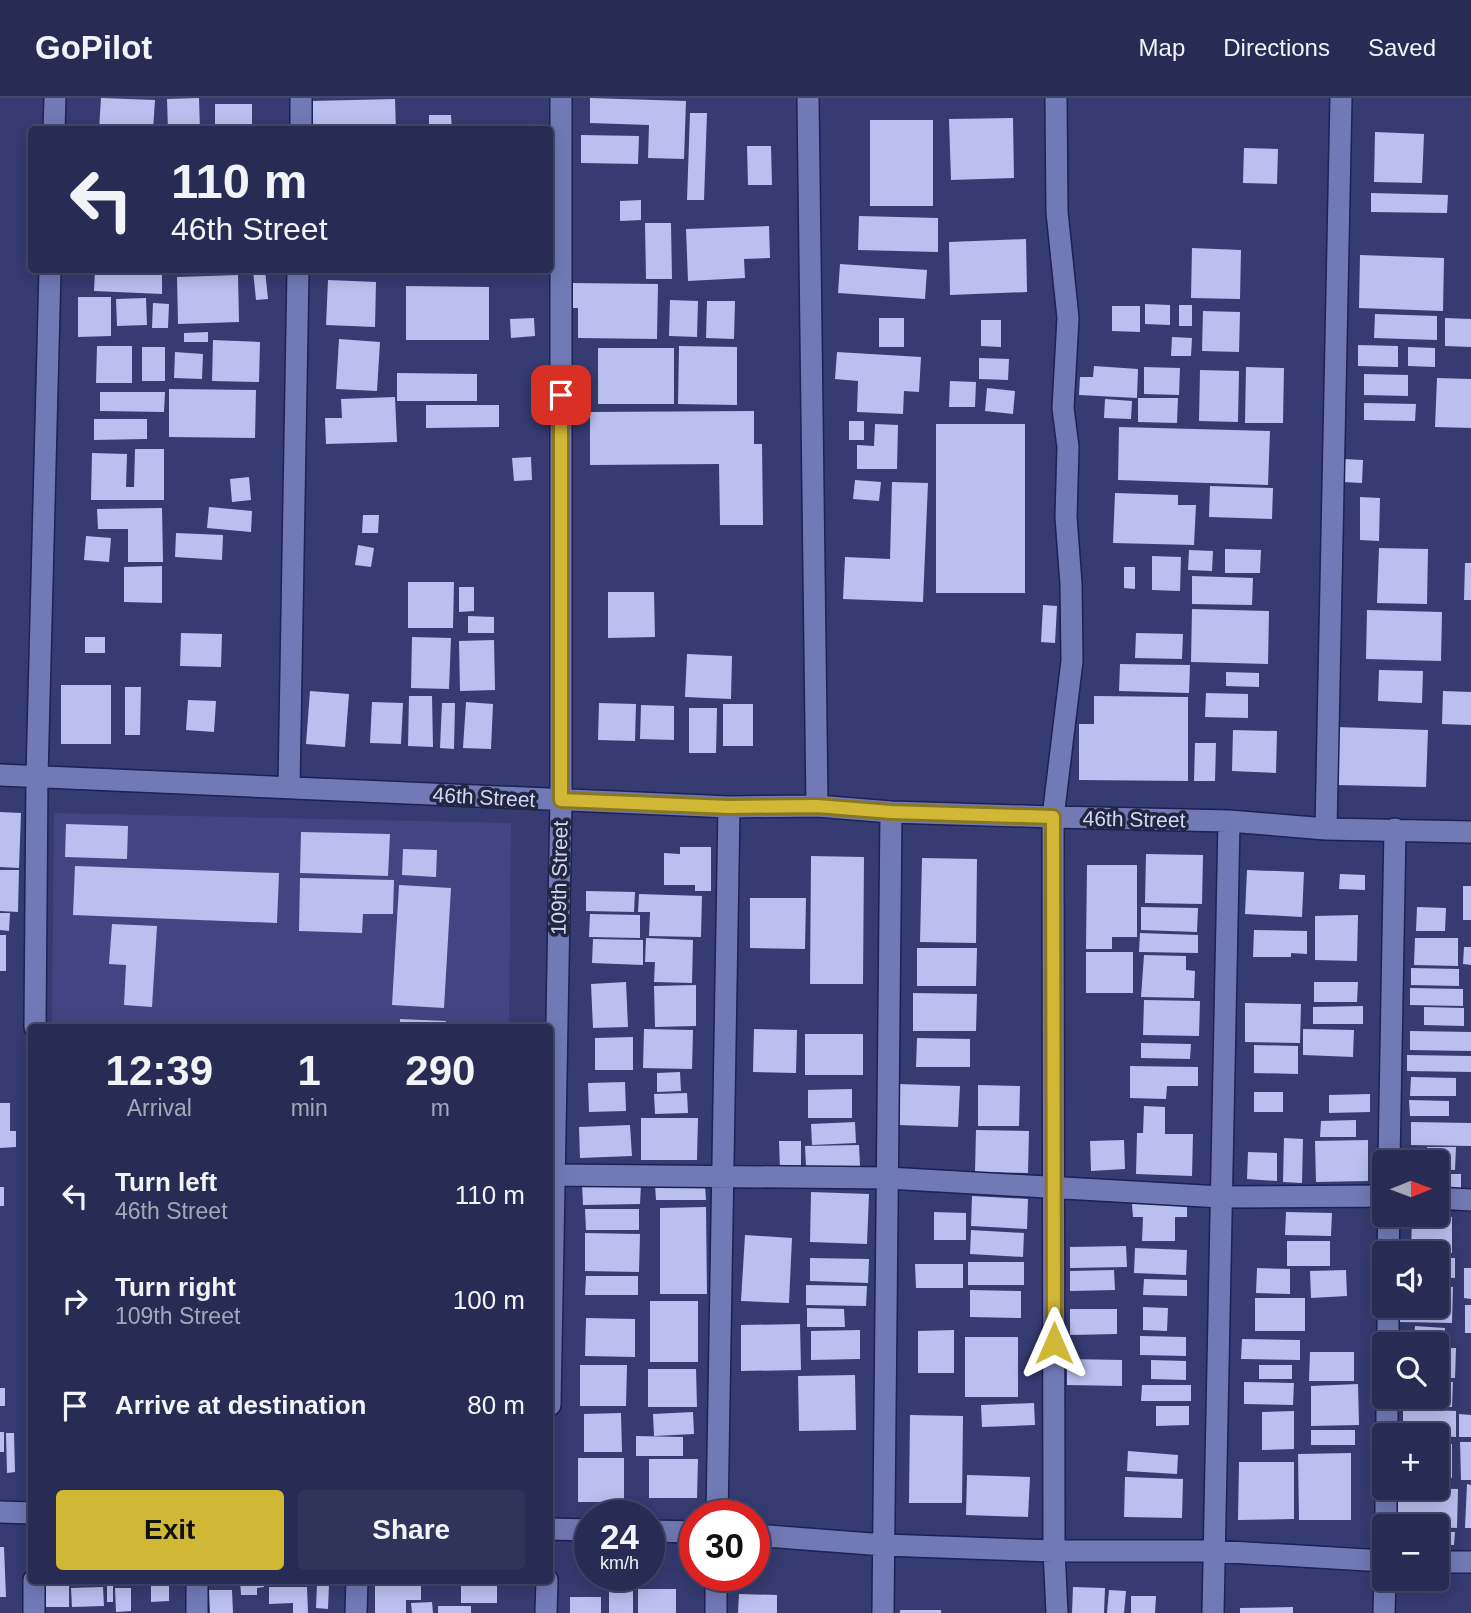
<!DOCTYPE html>
<meta charset="utf-8">
<style>
:root{--surface:#282c55;--page:#30345b;--text:#f1f3f6;--muted:#a5a7b9;--line:#44486c;--accent:#d1b736}
body{margin:0;font-family:Arial,sans-serif;background:var(--page);color:var(--text);height:100vh;display:flex;flex-direction:column;font-size:26px;white-space:nowrap}
*{box-sizing:border-box;margin:0}
p{font-size:23px;color:var(--muted)}
.icon{flex:none;width:38px;height:38px;fill:none;stroke:currentColor;stroke-width:2;stroke-linecap:round;stroke-linejoin:round}
.map{position:relative;flex:1;overflow:hidden}
.sheet{position:absolute;left:28px;top:926px;width:525px;height:560px;display:flex;flex-direction:column;background:var(--surface);border-radius:7px;box-shadow:0 4px 18px #0003,0 0 0 2px var(--line)}
.sheet>*{flex:none}
.guide{position:absolute;left:28px;top:28px;width:525px;height:147px;border-radius:7px;box-shadow:0 4px 18px #0003,0 0 0 2px var(--line);background:#282c55;color:var(--text);overflow:hidden}
.needle{width:46px;rotate:89deg}
.buttons{position:absolute;left:1372px;top:1052px;display:grid;gap:14px}
.buttons a{display:grid;place-items:center;width:77px;height:77px;border-radius:7px;background:var(--surface);box-shadow:0 4px 18px #0003,0 0 0 2px var(--line);font-size:35px}
.speed{position:absolute;left:574px;top:1402px;display:flex;gap:14px;font-size:35px;font-weight:700;text-align:center}
.speed>*{display:grid;place-content:center;width:91px;height:91px;border-radius:50%;background:var(--surface);box-shadow:0 4px 18px #0003,0 0 0 2px var(--line);line-height:1}
.speed small{font-size:18px;font-weight:400}
.speed .limit{border:10px solid #d22;background:#fff;color:#111}
.pin{position:absolute;display:grid;place-items:center;width:60px;height:60px;color:#fff;margin:-30px;border-radius:14px;box-shadow:0 4px 10px #0006}
.me{position:absolute;width:77px;margin:-38px;rotate:0deg;stroke-linejoin:round;filter:drop-shadow(0 0 5px #0008)}
.turn{display:flex;align-items:center;gap:24px;height:147px;padding:0 28px;font-size:32px}
.turn .icon{width:91px;height:91px;stroke-width:2.5}
.turn b{display:block;font-size:49px;line-height:60px}
.eta{display:flex;justify-content:space-evenly;align-items:center;height:119px;text-align:center}
.eta b{font-size:42px;font-weight:700;line-height:49px}
.primary-button{display:flex;gap:14px;margin-top:auto;padding:14px 28px}
.primary-button a{flex:1;height:80px;border-radius:7px;background:var(--accent);color:#111;font-size:28px;font-weight:700;line-height:80px;text-align:center}
.primary-button a+a{background:var(--page);color:var(--text)}
ul{padding:0;list-style:none}
li{display:flex;align-items:center;gap:21px;height:105px;padding:0 28px}
li div{flex:1}
li b{display:block;font-size:26px}
li em{font-style:normal}
header{display:flex;align-items:center;gap:42px;box-sizing:border-box;height:98px;padding:0 35px;background:var(--surface);border-bottom:2px solid var(--line)}
header strong{font-size:33px}
nav{display:flex;gap:38px;margin-inline-start:auto;font-size:24px}
.map>svg:first-child{display:block}
.built{fill:#414682}
.building{fill:#b9c0ef}
.lines{fill:none;stroke-linecap:round;stroke-linejoin:round}
.minor-casing{stroke:#1f2053;stroke-width:24}
.minor{stroke:#727ab6;stroke-width:21}
.route-casing{stroke:#887723;stroke-width:18}
.route{stroke:#d1b736;stroke-width:12}
.labels{text-anchor:middle;dominant-baseline:central;stroke-width:7;stroke-linejoin:round;paint-order:stroke}
.street-label{font-size:21px;fill:#d1d7f8;stroke:#22263e}
</style>
<header>
<strong>GoPilot</strong>
<nav><a>Map</a><a>Directions</a><a>Saved</a></nav>
</header>
<div class="map">
<svg width="1471" height="1515" viewBox="0 0 1471 1515">
<rect width="100%" height="100%" fill="#363b71"/>
<path class="built" d="M54 715 511 725 509 929H52Z"/>
<path class="building" d="M101 0 155 2 153 32H99Z
M199 0 200 32H168L167 1Z
M590 0 686 3 684 61 648 60 649 27 590 25Z
M395 1 396 32H311L310 3Z
M215 6H252V32H215Z
M690 15H707L704 102H687Z
M429 17H451L452 32H429Z
M1013 20 1014 80 951 82 949 21Z
M870 22H933V108H870Z
M1375 34 1424 36 1422 85 1374 84Z
M581 37 639 38 638 66 581 65Z
M747 48H771L772 87H748Z
M1244 50 1278 51 1277 86 1243 85Z
M1371 95 1448 97 1447 115 1371 114Z
M641 102V122L620 123V103Z
M859 118 938 120V154L858 152Z
M645 125H671L672 181H646Z
M769 128 770 160 744 161 745 180 688 183 686 131Z
M1026 141 1027 194 950 197 949 144Z
M1192 150 1241 152 1240 201 1191 200Z
M1360 157 1444 160 1443 213 1359 210Z
M840 166 927 172 925 201 838 195Z
M95 172H162V196L94 193Z
M253 172H265L268 201 256 202Z
M238 177 239 224 178 226 177 179Z
M328 182 376 184 375 229 326 227Z
M570 185 658 186 657 241 578 240V210H570Z
M406 188 489 189V242H406Z
M78 199H111V238L78 239Z
M146 200 147 227 117 228 116 201Z
M670 202 698 203 697 239 669 238Z
M707 203H735L734 241 706 240Z
M153 205 169 206 168 230H152Z
M1145 206 1170 207V227L1145 226Z
M1179 207H1192V228H1179Z
M1112 208H1140V234L1112 233Z
M1203 213 1240 214 1239 254 1202 253Z
M1375 216 1437 218V242L1374 240Z
M534 220 535 238 511 240 510 221Z
M879 220H904V249H879Z
M1445 220 1471 221V249L1445 248Z
M981 222H1001V249L981 248Z
M208 234V244H184V235Z
M1172 239 1192 240 1191 258H1171Z
M339 241 380 244 377 293 336 291Z
M213 242 260 244 259 284 212 283Z
M1358 247 1398 248V269L1358 268Z
M97 248H132V285H96Z
M679 248 737 249V307L678 306Z
M142 249H165V283H142Z
M1408 249 1435 250V269L1408 268Z
M598 250H674V306H598Z
M175 254 203 256 202 281 174 280Z
M837 254 921 259 919 294 904 293 903 316 857 314 858 283 835 281Z
M979 260 1009 261 1008 282 979 281Z
M1094 268 1138 271 1137 300 1079 297 1080 279H1093Z
M1144 269 1180 270 1179 297 1144 296Z
M1246 269 1284 270 1283 325H1245Z
M1200 272 1239 273 1238 324 1199 323Z
M397 275 477 276V303H397Z
M1364 276 1408 277V298L1364 297Z
M1437 280 1471 281V330L1435 329Z
M950 283 976 284 975 309H949Z
M987 290 1015 293 1013 316 985 313Z
M169 291 256 292 255 340 169 339Z
M100 294H165L164 314 100 313Z
M395 299 397 344 326 346 325 320H342L341 301Z
M1138 300H1178L1177 325 1138 324Z
M1105 301 1132 303 1131 321 1104 320Z
M1364 305 1416 306 1415 323 1364 322Z
M426 307H499V329L426 330Z
M754 313V346H762L763 427H720L719 366 590 367V314Z
M94 321H147V341L94 342Z
M849 323H864V342H849Z
M875 326 898 327 897 371H857V347L874 348Z
M936 326H1025V495H936Z
M1119 329 1270 333 1268 387 1118 382Z
M135 351H164V402H91L92 355 127 356 126 389H134Z
M531 359 532 382 514 383 512 360Z
M1344 361 1363 362 1362 385 1343 384Z
M249 379 251 402 232 404 230 381Z
M855 382 881 384 879 403 853 401Z
M892 384 928 385 923 504 843 501 845 459 890 461Z
M1210 388 1273 390 1272 421 1209 419Z
M1115 395 1178 397V407H1196L1194 447 1113 445Z
M1360 399 1380 400 1379 443 1360 442Z
M209 409 252 413 251 434 207 430Z
M162 410 163 464H128V431H98L97 411Z
M363 417H379L378 435H362Z
M176 435 223 437 222 462 175 459Z
M86 438 111 440 109 464 84 462Z
M358 447 374 450 371 469 355 467Z
M1379 450 1428 451 1427 506 1377 505Z
M1225 451 1261 452 1260 475H1225Z
M1189 452 1213 453 1212 473 1188 472Z
M1152 458 1181 459 1180 493 1152 492Z
M1465 465H1471V502H1464Z
M162 468V505L124 504V469Z
M1124 469H1135V491L1124 490Z
M1192 478 1253 480 1252 507 1192 506Z
M408 484H454L453 530H408Z
M459 489H474V513L459 514Z
M608 494H654L655 539 608 540Z
M1043 507 1057 508 1055 545 1041 544Z
M1192 511 1269 513 1268 566 1191 564Z
M1367 512 1442 514 1441 563 1366 561Z
M468 518 494 519V535H468Z
M181 535 222 536 221 569 180 568Z
M1136 535 1183 536 1182 561 1135 560Z
M85 539H105V555H85Z
M412 539 451 540 449 591 411 590Z
M494 542 495 592 460 593 459 543Z
M687 556 732 558 731 601 685 599Z
M1120 566 1190 567 1189 595 1119 593Z
M1379 572 1423 573 1422 605 1378 603Z
M1226 574 1259 575V589L1226 588Z
M61 587H111V646H61Z
M125 589H141L140 637H125Z
M310 593 349 596 345 649 306 646Z
M1443 593 1471 594V627L1442 626Z
M1206 595 1248 596V620L1205 619Z
M409 598H432L433 649 408 648Z
M1094 598 1188 599V683L1079 682V626H1094Z
M188 602 216 603 214 634 186 632Z
M372 604 403 605 401 646 370 645Z
M466 604 493 606 491 651 463 650Z
M442 605H455L454 651 440 650Z
M599 605 636 606 635 643 598 642Z
M723 606H753V648H723Z
M641 607 674 608V642L640 641Z
M689 610H717L716 655H689Z
M1336 629 1428 632 1426 689 1335 687Z
M1233 632 1277 633 1276 675 1232 673Z
M1195 645H1216L1215 683H1194Z
M0 714 21 715 19 770 0 769Z
M66 726 128 728 127 761 65 759Z
M301 734 390 736 388 778 300 775Z
M680 749H711V793H695V787H664V755L680 756Z
M403 751 437 752 436 779 402 777Z
M1146 756 1203 757 1202 806 1145 805Z
M811 758 864 759 863 886H810Z
M922 760 977 761 976 845 920 844Z
M1087 767H1137V839H1112V851H1086Z
M75 768 279 775 277 825 73 817Z
M0 772H19L18 814 0 813Z
M1247 772 1304 774 1302 819 1245 816Z
M1340 776 1365 777V792L1339 791Z
M300 780 394 782 393 816H363L362 835 299 833Z
M399 787 451 790 444 910 392 907Z
M1463 788H1471V822H1463Z
M586 793 635 794 634 814 586 813Z
M639 796 702 798 701 839 649 838 650 814H638Z
M750 800H806L805 851 750 850Z
M1141 809 1198 810 1197 834 1141 832Z
M1417 809 1446 810 1445 833H1416Z
M0 815H10L9 833 0 832Z
M590 816 640 817V840L589 839Z
M1358 817 1357 863 1315 862V818Z
M112 826 157 828 152 909 124 907 126 867 109 866Z
M1254 832 1307 833V856L1291 855V859H1253Z
M1140 835 1198 837V855L1139 854Z
M0 837H6V873H0Z
M646 840 693 842 692 885 654 884 655 864H645Z
M1415 840H1458V868L1414 867Z
M593 841 643 842V867L592 865Z
M1464 849H1471V867L1463 866Z
M917 850H977L976 888H917Z
M1086 854H1133V895H1086Z
M1144 857 1186 858V872L1195 873 1194 900 1141 899Z
M1411 870 1459 871V888L1411 887Z
M626 884 628 929 593 930 591 886Z
M1314 884H1358L1357 904H1314Z
M696 887V928L655 929 654 888Z
M1410 890 1463 891V908L1410 907Z
M913 895 977 896 976 933H913Z
M1144 902 1200 903 1199 938 1143 937Z
M1245 905 1301 906 1300 945 1245 944Z
M1363 908V926H1313V909Z
M1424 909 1464 910V928L1424 927Z
M400 921 446 923 445 929H400Z
M644 931 693 932 692 971 643 970Z
M754 931 797 932 796 975 753 974Z
M1303 931 1354 932 1353 959 1303 957Z
M1410 933 1471 934V953L1410 952Z
M805 936H863V977H805Z
M633 939V972H595V940Z
M917 940 970 941V969H916Z
M1141 945 1191 946 1190 961 1141 960Z
M1254 947 1298 948V976L1254 975Z
M1407 957 1471 958V974L1407 973Z
M1130 968 1198 969V988H1167L1166 1001 1130 1000Z
M680 974 681 993 657 994V975Z
M1411 979 1456 980V998H1410Z
M625 984 626 1013 589 1014 588 985Z
M899 986 960 988 958 1029 897 1027Z
M978 987 1020 988 1019 1028H978Z
M852 991V1020H808V992Z
M1254 994H1283V1014H1254Z
M687 995 688 1015 655 1016 654 996Z
M1370 996V1014L1329 1015V997Z
M1409 1002 1449 1003V1018H1410Z
M0 1005H10V1033H16V1049L0 1050Z
M1144 1008 1165 1009V1036H1193L1192 1078 1136 1076 1137 1035H1143Z
M641 1020H698L697 1062H641Z
M1356 1022V1039H1320L1321 1023Z
M855 1024 856 1045 812 1047 811 1026Z
M1411 1024 1471 1025V1048L1411 1047Z
M630 1027 632 1058 580 1060 579 1029Z
M976 1032 1029 1033 1028 1075 975 1074Z
M1284 1040 1303 1041 1302 1085 1283 1084Z
M1124 1042 1125 1071 1091 1073 1090 1043Z
M1368 1042V1083L1316 1084 1315 1043Z
M779 1043H801V1070L780 1071Z
M859 1047 860 1068 806 1069 805 1048Z
M1427 1049H1456L1455 1072 1437 1071V1064H1427Z
M1248 1054 1277 1055V1083L1247 1081Z
M1437 1076H1461V1094L1437 1093Z
M582 1086H641L640 1106 583 1107Z
M655 1087H705L706 1102H656Z
M0 1089H4V1108H0Z
M811 1094 869 1096 867 1146 810 1144Z
M972 1098 1028 1101 1027 1131 971 1128Z
M1132 1106 1187 1107V1119H1175V1143H1142L1143 1119H1133Z
M706 1109 707 1196H660V1110Z
M585 1111H639V1132H586Z
M934 1114 966 1115V1142H934Z
M1286 1114 1332 1115 1331 1138 1285 1137Z
M1412 1118 1452 1119V1155H1411Z
M971 1132 1024 1135 1023 1159 970 1156Z
M585 1135 640 1136 639 1174 585 1173Z
M745 1137 792 1140 789 1205 741 1203Z
M1287 1143H1330V1168H1287Z
M1126 1148 1127 1169 1070 1170V1149Z
M1135 1150 1187 1152 1186 1177 1134 1175Z
M810 1160 869 1161 868 1185 810 1183Z
M1437 1160H1455V1180L1437 1179Z
M968 1164H1024V1187H968Z
M915 1166H963V1190H916Z
M1257 1170 1290 1171V1196L1256 1195Z
M1464 1170H1471V1201L1464 1200Z
M1114 1172 1115 1192 1070 1193V1173Z
M1346 1172 1347 1198 1311 1200 1310 1173Z
M586 1178H638V1197H585Z
M1144 1181 1187 1182V1198L1143 1197Z
M806 1187 867 1188 866 1208 806 1207Z
M1437 1188 1453 1189 1452 1225 1400 1224V1208H1437Z
M970 1192 1021 1193V1220L970 1219Z
M1255 1200H1305V1233H1255Z
M650 1203H698V1264H650Z
M1465 1207H1471V1235H1465Z
M1143 1209 1168 1210 1167 1233 1143 1232Z
M807 1210 844 1211 845 1229H807Z
M1070 1211H1117V1236L1070 1237Z
M586 1220 635 1221V1259L585 1258Z
M800 1226 801 1272 741 1273V1227Z
M1415 1228 1445 1230 1444 1245 1414 1243Z
M860 1232V1261L811 1262V1233Z
M954 1232V1275H918V1233Z
M1140 1238 1186 1239V1258L1140 1257Z
M965 1239H1018V1299H965Z
M1242 1241 1300 1242V1262L1241 1261Z
M1437 1250H1456L1455 1280H1437Z
M1310 1254H1354V1283H1309Z
M1067 1261 1122 1262V1288L1067 1287Z
M1151 1262 1186 1263V1282L1151 1281Z
M580 1267H627L626 1308H580Z
M1259 1267H1292V1281H1259Z
M648 1271H696L697 1309H648Z
M855 1277 856 1332 799 1333 798 1278Z
M1244 1284 1294 1285 1293 1307 1244 1306Z
M1437 1284H1453L1452 1309 1406 1308V1298H1437Z
M1358 1286 1359 1327 1311 1328V1288Z
M1142 1287H1191V1303H1141Z
M0 1290H5V1308H0Z
M1034 1305 1035 1327 982 1329 981 1307Z
M1156 1308H1189V1327L1156 1328Z
M1403 1311 1456 1313V1339L1403 1337Z
M1294 1313V1351L1262 1352V1314Z
M693 1314 694 1336 654 1338 653 1316Z
M621 1315 622 1354H584V1316Z
M1459 1316 1471 1317V1339H1459Z
M910 1317 963 1318 962 1405H909Z
M1311 1332H1355V1347H1311Z
M0 1334H4V1354H0Z
M6 1335H14L15 1374 7 1375Z
M636 1338 683 1339V1358H636Z
M1460 1344H1471V1382H1461Z
M1437 1346H1452V1380H1437Z
M1128 1353 1178 1357 1177 1376 1127 1373Z
M1351 1355V1422H1299L1298 1356Z
M578 1360H624V1404H578Z
M649 1361H698L697 1400H649Z
M1239 1364H1294V1421L1238 1422Z
M967 1377 1030 1379 1028 1419 966 1417Z
M1125 1379 1183 1381 1182 1420 1124 1419Z
M1467 1386 1471 1387V1430H1465Z
M1393 1390 1458 1391 1457 1430 1392 1428Z
M1437 1434H1455L1454 1447H1437Z
M0 1449H4L6 1499H0Z
M45 1482H69V1509H45Z
M107 1482H120L121 1488H113V1504H107Z
M151 1482H169V1503L151 1504Z
M240 1482H264V1489L257 1490V1497H241Z
M461 1482H497V1505H461Z
M609 1484H633V1515H609Z
M375 1485H421V1502H406V1515H375Z
M317 1486H329L328 1511 316 1510Z
M103 1489 104 1508 72 1509 71 1490Z
M269 1489H307L308 1515H293V1505L269 1506Z
M1073 1489 1105 1490 1104 1515H1072Z
M115 1490H131V1513L116 1514Z
M638 1491H676V1515H638Z
M209 1492H232L233 1515H210Z
M1109 1492 1126 1493 1124 1515H1107Z
M739 1496 777 1497V1515H738Z
M1131 1498H1156L1155 1515H1131Z
M570 1499H601V1515H570Z
M432 1504 433 1515H412L411 1505Z
M438 1508H471V1515H438Z
M1293 1509V1515H1240V1510Z
M900 1512H941V1515H900Z"/>
<g class="lines">
<defs>
<path id="minor" d="M808 0 817 708
M1056 0 1057 114 1068 220 1063 310 1068 349 1066 419 1071 486 1072 563 1053 719 1054 1453 1057 1515
M54 32 55 0
M301 32V0
M0 677 729 709 817 708 891 714 1053 719 1229 723 1326 731 1471 734
M289 689 298 172
M1326 731 1341 0
M35 929 37 678 50 172
M1389 1064 1395 731
M554 1077 887 1080 1221 1099 1384 1098
M1437 1100 1471 1102
M1388 1155 1389 1116
M1388 1246V1208
M550 1307 561 702V0
M1387 1337V1298
M0 1414 32 1415
M717 1418 729 709
M1386 1428V1390
M550 1431 590 1432
M649 1433 695 1434
M754 1437 884 1447 1054 1453H1213L1384 1463
M1437 1464H1471
M34 1482V1515
M197 1515V1482
M356 1515 357 1482
M546 1515 547 1482
M716 1515V1477
M883 1515 891 714
M1213 1515 1229 723
M1384 1515 1385 1480"/>
</defs>
<use href="#minor" class="minor-casing"/>
<use href="#minor" class="minor"/>
</g>
<g class="lines">
<defs>
<path id="route" d="M561 297V702L729 709 817 708 891 714 1053 719 1054 1245"/>
</defs>
<use href="#route" class="route-casing"/>
<use href="#route" class="route"/>
</g>
<g class="labels">
<g class="street-label">
<text transform="translate(484 699) rotate(3)">46th Street</text>
<text transform="translate(1134 721) rotate(1)">46th Street</text>
<text transform="translate(559 780) rotate(-89)">109th Street</text>
</g>
</g>
</svg>
<div class="buttons">
<a><svg class="needle" viewBox="-14 -14 28 28"><path d="M0-13l5 13h-10z" fill="#e53935"/><path d="M0 13l5-13h-10z" fill="#a5a7b9"/></svg></a>
<a><svg class="icon" aria-label="sound" viewBox="0 0 24 24"><path d="M4 9h4l5-4v14l-5-4H4zM17 9q2 3 0 6"/></svg></a>
<a><svg class="icon" aria-label="search" viewBox="0 0 24 24"><circle cx="10" cy="10" r="6"/><path d="M15 15l6 6"/></svg></a>
<a>+</a>
<a>−</a>
</div>
<div class="speed"><div>24<small>km/h</small></div><div class="limit">30</div></div>
<div class="pin" style="left:561px;top:297px;background:#d93025"><svg class="icon" aria-label="arrive" viewBox="0 0 24 24"><path d="M6 21V4h12l-3 4 3 4H6"/></svg></div>
<svg class="me" style="left:1054px;top:1245px" viewBox="-20 -20 40 40"><path d="M0-17L14 15 0 8-14 15z" fill="#d1b736" stroke="#fff" stroke-width="4"/></svg>
<div class="guide">
<div class="turn"><svg class="icon" aria-label="left" viewBox="0 0 24 24"><path d="M17 20v-9H6M10 6l-5 5 5 5"/></svg><div><b>110 m</b>46th Street</div></div>
</div>
<section class="sheet">
<div class="eta">
<div><b>12:39</b><p>Arrival</p></div>
<div><b>1</b><p>min</p></div>
<div><b>290</b><p>m</p></div>
</div>
<ul>
<li><svg class="icon" aria-label="left" viewBox="0 0 24 24"><path d="M17 20v-9H6M10 6l-5 5 5 5"/></svg><div><b>Turn left</b><p>46th Street</p></div><em>110 m</em></li>
<li><svg class="icon" aria-label="right" viewBox="0 0 24 24"><path d="M7 20v-9h11M14 6l5 5-5 5"/></svg><div><b>Turn right</b><p>109th Street</p></div><em>100 m</em></li>
<li><svg class="icon" aria-label="arrive" viewBox="0 0 24 24"><path d="M6 21V4h12l-3 4 3 4H6"/></svg><div><b>Arrive at destination</b></div><em>80 m</em></li>
</ul>
<div class="primary-button"><a>Exit</a><a>Share</a></div>
</section>
</div>
